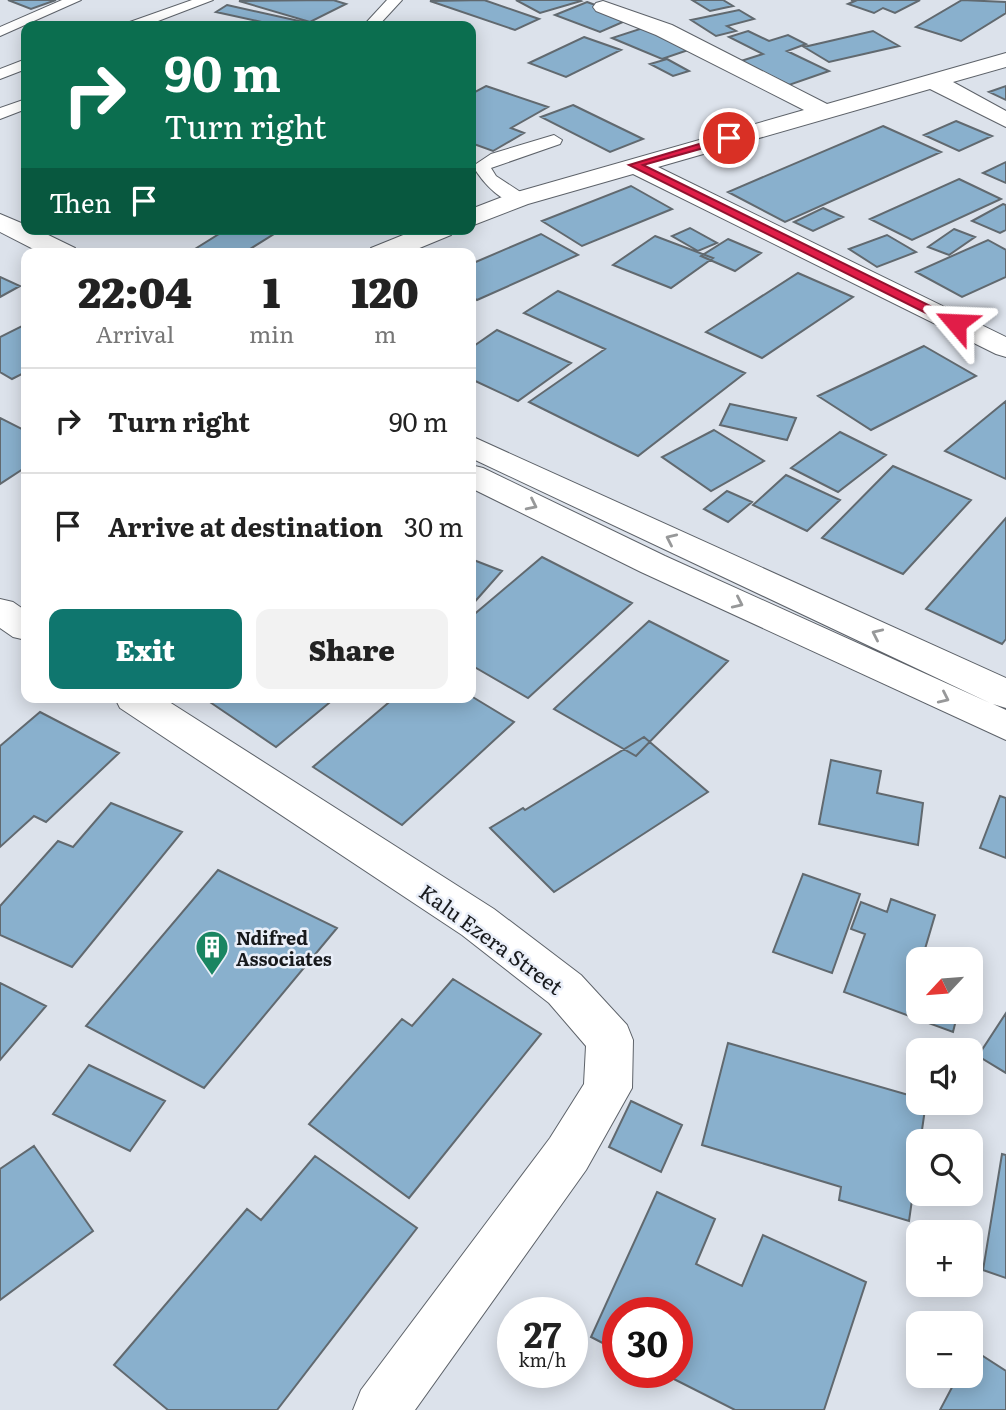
<!DOCTYPE html>
<meta charset="utf-8">
<style>
:root{--surface:#fff;--page:#f2f2f2;--text:#222;--muted:#767676;--line:#e0e0e0;--accent:#0f766e}
body{margin:0;font-family:Literata,serif;background:var(--page);color:var(--text);height:100vh;display:flex;flex-direction:column;font-size:26px;white-space:nowrap}
*{box-sizing:border-box;margin:0}
p{font-size:23px;color:var(--muted)}
.icon{flex:none;width:38px;height:38px;fill:none;stroke:currentColor;stroke-width:2;stroke-linecap:round;stroke-linejoin:round}
.map{position:relative;flex:1;overflow:hidden}
.panel{position:absolute;left:21px;top:248px;width:455px;height:455px;display:flex;flex-direction:column;background:var(--surface);border-radius:14px;box-shadow:0 4px 18px #0003}
.panel>*{flex:none}
.hud{position:absolute;left:21px;top:21px;width:455px;height:214px;border-radius:14px;box-shadow:0 4px 18px #0003;background:#0b6e4f;color:#fff;overflow:hidden}
.needle{width:46px;rotate:244deg}
.fabs{position:absolute;left:906px;top:947px;display:grid;gap:14px}
.fabs a{display:grid;place-items:center;width:77px;height:77px;border-radius:14px;background:var(--surface);box-shadow:0 4px 18px #0003;font-size:35px}
.speed{position:absolute;left:497px;top:1297px;display:flex;gap:14px;font-size:35px;font-weight:700;text-align:center}
.speed>*{display:grid;place-content:center;width:91px;height:91px;border-radius:50%;background:var(--surface);box-shadow:0 4px 18px #0003;line-height:1}
.speed small{font-size:18px;font-weight:400}
.speed .limit{border:10px solid #d22;background:#fff;color:#111}
.pin{position:absolute;display:grid;place-items:center;width:60px;height:60px;color:#fff;margin:-30px;border:4px solid #fff;border-radius:50%;box-shadow:0 2px 7px #0007}
.me{position:absolute;width:77px;margin:-38px;rotate:296deg;stroke-linejoin:round;filter:drop-shadow(0 0 5px #0008)}
.turn{display:flex;align-items:center;gap:24px;height:147px;padding:0 28px;font-size:32px}
.turn .icon{width:91px;height:91px;stroke-width:2.5}
.turn b{display:block;font-size:49px;line-height:60px}
.then{display:flex;align-items:center;height:66px;padding:0 28px;background:#0003;gap:14px;font-size:26px}
.eta{display:flex;justify-content:space-evenly;align-items:center;height:119px;text-align:center}
.eta b{font-size:42px;font-weight:800;line-height:49px}
.primary-button{display:flex;gap:14px;margin-top:auto;padding:14px 28px}
.primary-button a{flex:1;height:80px;border-radius:14px;background:var(--accent);color:#fff;font-size:28px;font-weight:800;line-height:80px;text-align:center}
.primary-button a+a{background:var(--page);color:var(--text)}
ul{padding:0;list-style:none}
li{display:flex;align-items:center;gap:21px;height:105px;padding:0 28px;border-top:2px solid var(--line)}
li div{flex:1}
li b{display:block;font-size:26px}
li em{font-style:normal}
.map>svg:first-child{display:block}
.building{fill:#89b0cd;stroke:#61696f;stroke-width:2}
.lines{fill:none;stroke-linecap:round;stroke-linejoin:round}
.service-casing{stroke:#5d6269;stroke-width:2}
.minor-casing{stroke:#5d6269;stroke-width:2}
.secondary-casing{stroke:#5d6269;stroke-width:2}
.service{fill:#fff;fill-rule:evenodd}
.minor{fill:#fff;fill-rule:evenodd}
.secondary{fill:#fff;fill-rule:evenodd}
.oneway{stroke:#979899}
.route{fill:#e11d48;stroke:#92132f;stroke-width:2}
.labels{text-anchor:middle;dominant-baseline:central;stroke-width:5;stroke-linejoin:round;paint-order:stroke}
.poi-label{font-size:18px;font-weight:bold;fill:#181a1d;stroke:#eaeff9;text-anchor:start}
.near-street-label{font-size:21px;fill:#181a1d;stroke:#eaeff9}
</style>
<div class="map">
<svg width="1006" height="1410" viewBox="0 0 1006 1410">
<rect width="100%" height="100%" fill="#dce2eb"/>
<path class="building" d="M8 0H56L31 9Z
M333 0 346 4 310 22 239 1Z
M484 0 539 19 515 30 430 1Z
M516 0H579L581 1 540 13Z
M692 0H723L733 6 710 11Z
M851 0H920L895 13 883 8 874 13 848 4 855 1Z
M962 0 1006 2V13L961 41 916 27Z
M587 2 632 18 600 32 555 15Z
M227 5 317 25 280 26 216 12Z
M739 10 754 19 727 26 736 31 716 36 691 20Z
M649 26 694 48 662 59 612 38Z
M748 31 769 41 788 35 806 44 787 51 829 71 789 85 741 61 763 54 729 37Z
M873 31 899 46 829 62 804 47Z
M584 37 621 50 566 77 529 63Z
M667 59 689 71 673 76 650 64Z
M486 86 548 107 511 128 524 133 493 151 471 143V94Z
M1006 86V100L989 92Z
M573 105 643 139 610 152 541 117Z
M956 121 992 136 959 151 924 135Z
M883 126 941 152 785 222 728 192Z
M1006 162V183L983 173Z
M959 179 1001 199 912 240 870 219Z
M631 186 672 209 582 246 542 221Z
M1003 204 1006 205V230L1000 233 972 221Z
M823 208 843 217 813 231 794 222Z
M690 228 717 243 698 251 672 236Z
M227 229H282L242 254H187Z
M954 229 975 237 949 255 928 247Z
M541 234 578 255 477 300 471 296V264Z
M887 235 916 252 877 267 849 249Z
M655 236 713 258 671 288 613 265Z
M728 239 761 253 735 271 701 256Z
M988 240 1006 250V277L962 297 916 272Z
M798 273 853 297 762 358 706 332Z
M0 277 20 286 0 297Z
M558 291 745 373 638 456 529 402 605 349 524 313Z
M26 324V372L12 379 0 372V337Z
M497 330 571 363 518 401 471 379V348Z
M924 346 976 376 871 430 818 396Z
M1006 401V479L945 451Z
M730 404 796 418 787 440 720 425Z
M0 418 26 431V467L0 484Z
M714 430 764 461 711 491 662 457Z
M840 432 886 455 838 492 791 468Z
M893 466 971 500 903 574 822 538Z
M786 475 840 500 807 531 753 505Z
M727 491 752 502 728 522 704 509Z
M1006 518V639L1002 644 926 609Z
M542 557 632 603 528 698 471 665V617Z
M471 559 502 571 471 606Z
M649 621 728 661 636 756 554 709Z
M471 696 514 722 402 825 313 767 394 698Z
M204 698H335L276 747Z
M40 712 119 753 46 822 34 816 0 847V746Z
M644 737 708 792 554 892 490 828 523 808 525 810Z
M831 760 881 771 877 793 923 803 918 845 819 824Z
M1000 796 1006 798V858L980 848Z
M111 803 182 832 72 967 0 935V906L58 841 73 847Z
M218 870 337 928 204 1088 86 1026Z
M803 874 860 894 832 973 773 952Z
M891 899 935 915 925 949 953 959H919V1012H958L953 1032 844 992 865 934 851 929 861 902 887 912Z
M453 979 541 1034 409 1198 309 1124 402 1019 412 1026Z
M0 983 46 1006 0 1060Z
M1006 1013V1073L978 1056Z
M728 1043 919 1098V1102H926L909 1221 839 1200 841 1187 702 1145Z
M89 1065 165 1101 130 1151 53 1114Z
M631 1101 682 1125 661 1172 609 1147Z
M34 1146 93 1231 0 1300V1169Z
M1002 1154 1006 1155V1278L983 1270Z
M315 1156 417 1228 277 1410H168L114 1365 247 1209 261 1220Z
M657 1192 715 1219 696 1264 742 1286 763 1235 866 1282 824 1410H735L660 1372H677V1312H618V1351L591 1337Z
M972 1349 1006 1371V1410H940L958 1376H971Z"/>
<g class="lines">
<defs>
<path id="service" d="M62 0H81L0 36V27Z
M192 0H213L145 26H125L127 23Z
M387 0H402L378 26H363Z
M26 59V69L0 79V69Z
M26 99V109L0 119V108Z
M554 135 562 140 560 144 491 168 496 176 525 195 528 199 525 203C505 208 482 182 473 166L491 154Z"/>
<path id="minor" d="M603 1 672 25 827 104 1006 53V67L953 82 1006 111V127L930 89 658 167 1006 337V357L996 354 633 174 528 204 471 226V209L510 194 804 110 656 35 596 11 593 7 596 3Z
M418 229H455L451 235 405 254H368L371 248Z
M0 599 13 602 26 611V640L13 637 0 628Z
M115 698H163L494 909 581 975 627 1025 633 1040 632 1088 586 1170 415 1410H353L361 1390 550 1138 584 1084 586 1046 549 1003 462 935 120 708Z"/>
<path id="secondary" d="M0 214 26 225V229H36L75 248 78 254H43L0 232Z
M471 436 1006 678V708L993 704 1006 710V740L641 572 471 488V465L483 468 665 556 990 703 471 458Z"/>
</defs>
<use href="#service" class="service-casing"/>
<use href="#minor" class="minor-casing"/>
<use href="#secondary" class="secondary-casing"/>
<use href="#service" class="service"/>
<use href="#minor" class="minor"/>
<use href="#secondary" class="secondary"/>
</g>
<defs><path id="oneway-chevron" d="M-2-3.5L2.5 0L-2 3.5" fill="none" stroke-width="1.6" stroke-linecap="round" stroke-linejoin="round" transform="scale(1.75)"/></defs>
<g class="oneway">
<use href="#oneway-chevron" transform="translate(532 505) rotate(26)"/>
<use href="#oneway-chevron" transform="translate(671 539) rotate(-155)"/>
<use href="#oneway-chevron" transform="translate(738 603) rotate(25)"/>
<use href="#oneway-chevron" transform="translate(877 634) rotate(-155)"/>
<use href="#oneway-chevron" transform="translate(944 698) rotate(25)"/>
</g>
<path class="route" d="M729 135 734 138 732 140 643 165 961 321V326H952L629 165Z"/>
<defs>
<symbol id="building-pin" viewBox="-11 -11 22 30"><path d="M0 17L-7.5 6A9.5 9.5 0 1 1 7.5 6Z" fill="#1a8561" stroke="#eaeff9"/><path d="M-4-6H4V6H1V3H-1V6H-4ZM-2.5-4.3h1.7v1.8h-1.7ZM.8-4.3h1.7v1.8H.8ZM-2.5-1h1.7V.8h-1.7ZM.8-1h1.7V.8H.8Z" fill="#fff"/></symbol>
</defs>
<g fill-rule="evenodd">
<use href="#building-pin" x="193" y="928" width="38" height="52"/>
</g>
<g class="labels">
<g class="poi-label">
<text x="236" y="937">Ndifred<tspan x="236" dy="21">Associates</tspan></text>
</g>
<g class="near-street-label">
<text transform="translate(492 938) rotate(36)">Kalu Ezera Street</text>
</g>
</g>
</svg>
<div class="fabs">
<a><svg class="needle" viewBox="-14 -14 28 28"><path d="M0-13l5 13h-10z" fill="#e53935"/><path d="M0 13l5-13h-10z" fill="#767676"/></svg></a>
<a><svg class="icon" aria-label="sound" viewBox="0 0 24 24"><path d="M4 9h4l5-4v14l-5-4H4zM17 9q2 3 0 6"/></svg></a>
<a><svg class="icon" aria-label="search" viewBox="0 0 24 24"><circle cx="10" cy="10" r="6"/><path d="M15 15l6 6"/></svg></a>
<a>+</a>
<a>−</a>
</div>
<div class="speed"><div>27<small>km/h</small></div><div class="limit">30</div></div>
<div class="pin" style="left:729px;top:138px;background:#d93025"><svg class="icon" aria-label="arrive" viewBox="0 0 24 24"><path d="M6 21V4h12l-3 4 3 4H6"/></svg></div>
<svg class="me" style="left:956px;top:323px" viewBox="-20 -20 40 40"><path d="M0-17L14 15 0 8-14 15z" fill="#e11d48" stroke="#fff" stroke-width="4"/></svg>
<div class="hud">
<div class="turn"><svg class="icon" aria-label="right" viewBox="0 0 24 24"><path d="M7 20v-9h11M14 6l5 5-5 5"/></svg><div><b>90 m</b>Turn right</div></div>
<div class="then">Then<svg class="icon" aria-label="arrive" viewBox="0 0 24 24"><path d="M6 21V4h12l-3 4 3 4H6"/></svg></div>
</div>
<section class="panel">
<div class="eta">
<div><b>22:04</b><p>Arrival</p></div>
<div><b>1</b><p>min</p></div>
<div><b>120</b><p>m</p></div>
</div>
<ul>
<li><svg class="icon" aria-label="right" viewBox="0 0 24 24"><path d="M7 20v-9h11M14 6l5 5-5 5"/></svg><div><b>Turn right</b></div><em>90 m</em></li>
<li><svg class="icon" aria-label="arrive" viewBox="0 0 24 24"><path d="M6 21V4h12l-3 4 3 4H6"/></svg><div><b>Arrive at destination</b></div><em>30 m</em></li>
</ul>
<div class="primary-button"><a>Exit</a><a>Share</a></div>
</section>
</div>
